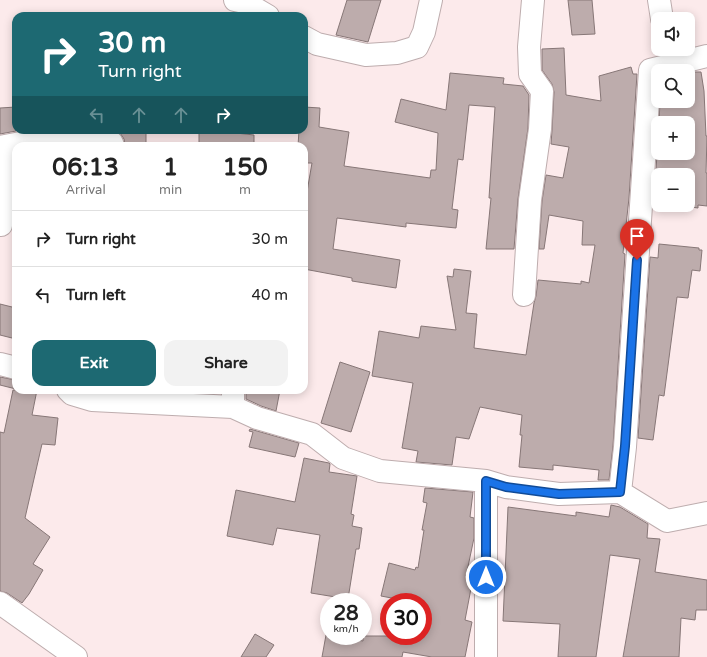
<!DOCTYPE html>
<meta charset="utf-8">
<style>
:root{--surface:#fff;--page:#f2f2f2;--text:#222;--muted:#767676;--line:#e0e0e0;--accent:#1d6972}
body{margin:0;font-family:"Varela Round",sans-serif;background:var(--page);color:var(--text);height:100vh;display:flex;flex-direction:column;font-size:15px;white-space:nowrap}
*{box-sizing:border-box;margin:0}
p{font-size:13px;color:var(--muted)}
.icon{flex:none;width:22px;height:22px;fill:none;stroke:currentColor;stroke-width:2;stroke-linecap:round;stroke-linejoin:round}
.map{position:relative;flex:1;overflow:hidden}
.sheet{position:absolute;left:12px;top:142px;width:296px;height:252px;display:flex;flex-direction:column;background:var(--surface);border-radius:12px;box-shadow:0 2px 10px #0003}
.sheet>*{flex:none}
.top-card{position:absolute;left:12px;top:12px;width:296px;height:122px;border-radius:12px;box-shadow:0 2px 10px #0003;background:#1d6972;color:#fff;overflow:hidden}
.tools{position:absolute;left:651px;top:12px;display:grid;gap:8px}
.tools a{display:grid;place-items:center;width:44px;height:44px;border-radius:8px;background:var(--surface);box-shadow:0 2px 10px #0003;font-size:20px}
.speed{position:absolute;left:320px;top:593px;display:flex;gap:8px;font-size:20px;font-weight:700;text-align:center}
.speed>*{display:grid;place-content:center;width:52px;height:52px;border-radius:50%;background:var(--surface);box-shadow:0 2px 10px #0003;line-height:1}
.speed small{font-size:10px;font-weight:400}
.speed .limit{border:6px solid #d22;background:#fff;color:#111}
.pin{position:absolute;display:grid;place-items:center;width:34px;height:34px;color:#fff;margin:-41px -17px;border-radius:50% 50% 50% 0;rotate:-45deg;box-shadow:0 0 4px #0007}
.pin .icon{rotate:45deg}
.me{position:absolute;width:44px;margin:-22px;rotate:0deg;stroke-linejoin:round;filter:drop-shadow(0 0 3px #0008)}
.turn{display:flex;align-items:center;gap:14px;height:84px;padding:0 20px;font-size:18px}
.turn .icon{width:52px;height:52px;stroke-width:2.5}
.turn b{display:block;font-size:28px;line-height:34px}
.lanes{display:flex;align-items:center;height:38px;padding:0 20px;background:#0003;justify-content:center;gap:20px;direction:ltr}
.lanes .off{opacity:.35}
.eta{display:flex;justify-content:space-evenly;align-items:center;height:68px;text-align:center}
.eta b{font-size:24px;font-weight:800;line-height:28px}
.primary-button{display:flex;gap:8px;margin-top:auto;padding:8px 20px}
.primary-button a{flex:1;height:46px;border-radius:12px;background:var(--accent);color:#fff;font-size:16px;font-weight:800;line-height:46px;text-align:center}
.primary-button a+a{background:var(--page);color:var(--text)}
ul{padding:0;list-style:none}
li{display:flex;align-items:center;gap:12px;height:56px;padding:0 20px;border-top:1px solid var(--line)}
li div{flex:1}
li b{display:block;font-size:15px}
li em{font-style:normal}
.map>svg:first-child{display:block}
.building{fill:#bdacac;stroke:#877777}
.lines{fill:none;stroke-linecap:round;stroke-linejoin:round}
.street-casing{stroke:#beadae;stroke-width:24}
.street{stroke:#fff;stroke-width:22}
.route-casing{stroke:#114b97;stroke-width:10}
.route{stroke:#1a73e8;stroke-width:7}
</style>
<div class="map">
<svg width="707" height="657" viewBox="0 0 707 657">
<rect width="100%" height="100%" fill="#fceaeb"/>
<path class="building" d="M347 0H381L368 42 336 35Z
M568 0H592L595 34 572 35Z
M564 48 566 95 601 101 599 76 631 67 633 74H637L629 198 623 253 625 254 613 446 609 480H598L599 470 553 465V470L519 467 522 435H520L522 415 480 407 469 439 456 437 452 465 416 462 418 451 402 448 413 383 372 376 379 331 419 338 421 326 456 330 447 276 453 277 454 269 471 271 466 313 477 314 474 348 526 355 534 303 536 296 538 280 581 284V281L589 283 595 245H582L583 221 549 215 544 249H539L542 201 546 175 563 178 569 147 551 144 552 130 554 92 552 84 542 70V49Z
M693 72H701L704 91 706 136H707L706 173H707V206L698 205V208L676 205H688V175H658V202H654L658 138V153H688V123H659L660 101H688V74Z
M450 73 504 78 503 84 523 86 529 95 528 128 518 199 514 249H486L491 198H489L495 107 469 105 463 160 458 159 452 209 458 210 456 228 406 223V227L337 218 333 249 400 260 396 288 352 281V278L304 269V209L312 163H304V146H298L299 130H304V107L320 108 319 127 349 132 344 166 430 178 431 170H436L438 133 395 122 401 99 446 110Z
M16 107V131L0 134V108Z
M117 130H146V146H125L124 139 120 133 117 132Z
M199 130H209L254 135V146H199Z
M659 244 699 248V250H702L700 271 692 270 688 298 677 297 664 396 659 395 653 440 638 438 650 257 658 258Z
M0 304 16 308V339L0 335Z
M340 362 370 372 351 432 321 423Z
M0 377 16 380V389L0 385Z
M13 390H37L32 415 58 418 55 445 42 444 25 518 50 537 33 564 43 570 29 594 22 603 7 593 0 591V432L4 433Z
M246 390H280L276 411 261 406 246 399Z
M250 429 299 443 295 457 249 447 253 432 249 431Z
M304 458 329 463 330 464 329 472 357 476 351 514 354 515 352 526 362 528 359 549H356L348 599 311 593 320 535 277 528 273 545 227 536 236 490 295 502Z
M425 488 473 492 470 517 474 518V538L466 576 473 578 465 620 472 622 465 657H432L403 652 402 657H322L326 635 363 641V636H423V602H413L381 596 389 563 415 570 416 567 418 568 424 530H422L427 503 423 502Z
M611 505 620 507 648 524 647 538 660 539 655 572 707 580V610H696L695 620 681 618 679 657H623L640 559 610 555 596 657H558L560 624 503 621 508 507 576 516V512L609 517Z
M255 634 274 645 266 657H241Z"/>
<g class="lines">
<defs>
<path id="street" d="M235 0 244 2 268 16
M659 0 662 19
M304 37 317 44 366 55 397 53 417 47 424 32 431 0
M0 147 26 142 112 143 113 146
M1 225 7 185 9 162 6 146
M524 295 530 200 540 129 542 91 530 74 529 47 533 0
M0 364 16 368
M68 390 72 394 92 400 233 407
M233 390V407L257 418 312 434 343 458 380 471 486 481
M620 492 667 521 707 513
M0 603 76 657
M486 657V481L506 487 559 494 620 492 625 447 650 70 707 56"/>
</defs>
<use href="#street" class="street-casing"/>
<use href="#street" class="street"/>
</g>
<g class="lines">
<defs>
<path id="route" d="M486 577V481L506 487 559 494 620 492 625 446 637 260"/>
</defs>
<use href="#route" class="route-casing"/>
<use href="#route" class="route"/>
</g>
</svg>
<div class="tools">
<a><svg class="icon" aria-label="sound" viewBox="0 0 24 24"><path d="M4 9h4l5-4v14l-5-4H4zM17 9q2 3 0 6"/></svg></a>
<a><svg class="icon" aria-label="search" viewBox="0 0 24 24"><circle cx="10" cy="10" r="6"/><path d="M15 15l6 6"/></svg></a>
<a>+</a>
<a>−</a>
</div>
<div class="speed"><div>28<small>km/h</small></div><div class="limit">30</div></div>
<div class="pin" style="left:637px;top:260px;background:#d93025"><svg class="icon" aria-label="arrive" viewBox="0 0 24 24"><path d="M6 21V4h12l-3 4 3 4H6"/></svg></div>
<svg class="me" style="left:486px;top:577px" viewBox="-20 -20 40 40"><circle r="17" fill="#1a73e8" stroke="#fff" stroke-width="3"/><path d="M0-11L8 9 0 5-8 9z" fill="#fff"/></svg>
<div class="top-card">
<div class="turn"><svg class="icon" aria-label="right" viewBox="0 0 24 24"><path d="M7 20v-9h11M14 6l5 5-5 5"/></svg><div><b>30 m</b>Turn right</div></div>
<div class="lanes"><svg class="icon off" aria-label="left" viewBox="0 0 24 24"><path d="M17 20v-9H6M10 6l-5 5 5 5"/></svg><svg class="icon off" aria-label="ahead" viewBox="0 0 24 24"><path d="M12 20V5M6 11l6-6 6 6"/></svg><svg class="icon off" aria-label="ahead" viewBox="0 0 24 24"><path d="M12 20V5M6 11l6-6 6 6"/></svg><svg class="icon" aria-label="right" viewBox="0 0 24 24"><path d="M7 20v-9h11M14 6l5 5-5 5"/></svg></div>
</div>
<section class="sheet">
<div class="eta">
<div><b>06:13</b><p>Arrival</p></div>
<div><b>1</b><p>min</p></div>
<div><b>150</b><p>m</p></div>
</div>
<ul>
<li><svg class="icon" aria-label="right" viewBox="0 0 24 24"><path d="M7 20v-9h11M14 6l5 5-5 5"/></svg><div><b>Turn right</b></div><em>30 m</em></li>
<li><svg class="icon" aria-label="left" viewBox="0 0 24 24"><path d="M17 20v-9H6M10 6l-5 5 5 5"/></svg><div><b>Turn left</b></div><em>40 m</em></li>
</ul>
<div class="primary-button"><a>Exit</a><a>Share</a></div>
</section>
</div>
